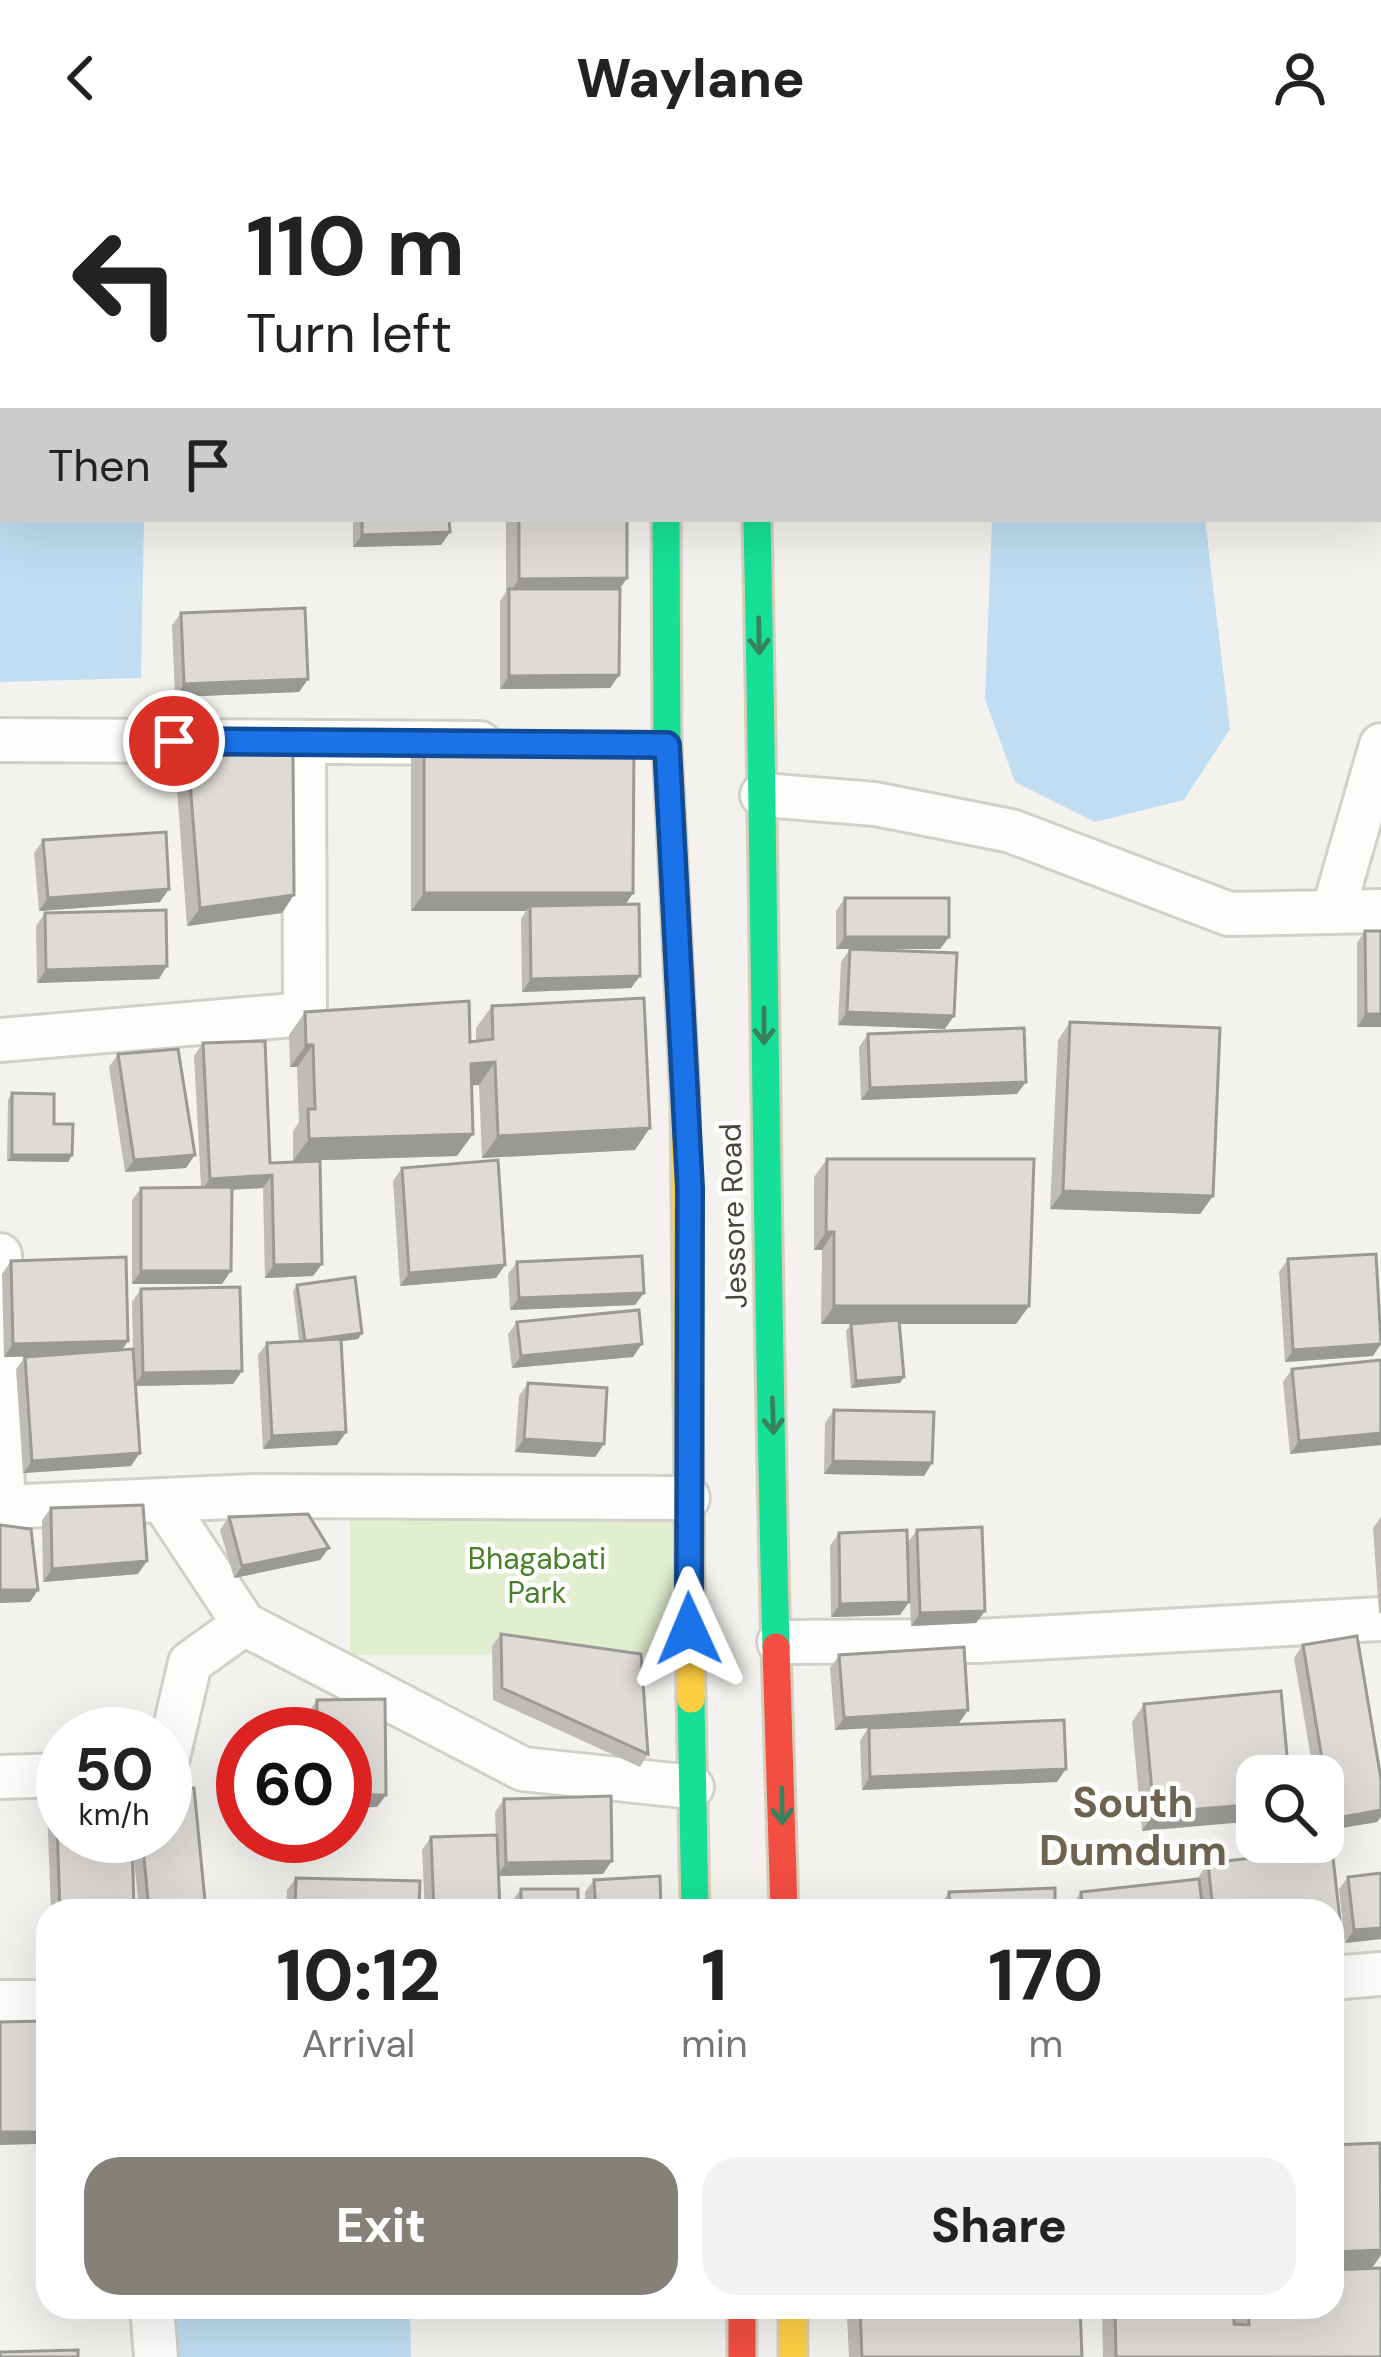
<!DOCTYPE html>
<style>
:root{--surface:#fff;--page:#f2f2f2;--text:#222;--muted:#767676;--accent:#868178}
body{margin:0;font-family:"DM Sans",sans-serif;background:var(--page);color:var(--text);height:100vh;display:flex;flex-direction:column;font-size:45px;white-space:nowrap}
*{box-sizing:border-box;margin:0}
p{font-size:39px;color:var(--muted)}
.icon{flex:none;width:66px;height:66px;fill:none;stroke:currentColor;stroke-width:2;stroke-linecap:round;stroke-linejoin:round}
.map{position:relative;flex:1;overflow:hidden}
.details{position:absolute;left:36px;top:1743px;width:1308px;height:420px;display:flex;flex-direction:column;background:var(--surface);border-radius:36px;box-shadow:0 12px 48px #0002}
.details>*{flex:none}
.top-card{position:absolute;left:0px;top:0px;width:1383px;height:366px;box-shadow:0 12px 48px #0002;background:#fff;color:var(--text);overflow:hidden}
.fabs{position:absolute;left:1236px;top:1599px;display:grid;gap:24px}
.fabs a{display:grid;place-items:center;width:108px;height:108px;border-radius:24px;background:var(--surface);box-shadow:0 12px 48px #0002;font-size:60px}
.speed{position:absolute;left:36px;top:1551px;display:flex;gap:24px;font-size:60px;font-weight:700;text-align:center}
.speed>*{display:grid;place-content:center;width:156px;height:156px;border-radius:50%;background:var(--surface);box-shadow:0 12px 48px #0002;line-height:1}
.speed small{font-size:30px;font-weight:400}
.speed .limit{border:18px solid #d22;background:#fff;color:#111}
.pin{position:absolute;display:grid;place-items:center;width:102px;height:102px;color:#fff;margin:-51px;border:6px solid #fff;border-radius:50%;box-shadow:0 3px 12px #0007}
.me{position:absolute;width:132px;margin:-66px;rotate:359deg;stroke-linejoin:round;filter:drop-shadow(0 0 9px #0008)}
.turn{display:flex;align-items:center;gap:42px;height:252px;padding:0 48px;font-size:54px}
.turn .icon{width:156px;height:156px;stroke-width:2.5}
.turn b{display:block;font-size:84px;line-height:102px}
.then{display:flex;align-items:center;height:114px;padding:0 48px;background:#0003;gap:24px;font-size:45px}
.eta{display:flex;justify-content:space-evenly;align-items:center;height:204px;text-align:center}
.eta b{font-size:72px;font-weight:800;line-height:84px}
.primary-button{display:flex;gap:24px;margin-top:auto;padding:24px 48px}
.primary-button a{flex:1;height:138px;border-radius:36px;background:var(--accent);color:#fff;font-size:48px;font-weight:800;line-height:138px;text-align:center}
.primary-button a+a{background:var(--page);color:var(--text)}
header{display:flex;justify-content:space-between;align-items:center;height:156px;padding:0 48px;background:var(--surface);font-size:54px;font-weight:800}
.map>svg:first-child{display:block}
.green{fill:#e1eecf}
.water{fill:#c0ddf1}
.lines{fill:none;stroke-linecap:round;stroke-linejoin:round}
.street-casing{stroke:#d2d0cb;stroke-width:48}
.fast-casing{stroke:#d6cebb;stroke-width:33}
.slow-casing{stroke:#d6cebb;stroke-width:33}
.jam-casing{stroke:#d6cebb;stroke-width:33}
.street{stroke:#fdfdfc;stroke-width:42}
.fast{stroke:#16e098;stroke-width:27}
.slow{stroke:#ffcf43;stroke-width:27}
.jam{stroke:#f24e42;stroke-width:27}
.wall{fill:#bfbcb8}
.shaded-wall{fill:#9b9996}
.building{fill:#dedbd6;stroke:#9b9996;stroke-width:3}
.oneway{stroke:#36825f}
.route-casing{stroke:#114b97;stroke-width:30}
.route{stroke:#1a73e8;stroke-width:21}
.labels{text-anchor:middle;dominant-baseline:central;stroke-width:9;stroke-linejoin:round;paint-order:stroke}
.street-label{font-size:30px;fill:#4b4439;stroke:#fff}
.park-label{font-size:30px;fill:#4a7f2a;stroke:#fff}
.district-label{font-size:42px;font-weight:bold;fill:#6e6250;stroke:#fff}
</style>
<header><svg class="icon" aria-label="back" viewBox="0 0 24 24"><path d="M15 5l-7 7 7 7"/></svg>Waylane<svg class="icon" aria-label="person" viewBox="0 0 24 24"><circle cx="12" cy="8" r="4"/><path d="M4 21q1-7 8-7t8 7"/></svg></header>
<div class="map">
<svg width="1381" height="2201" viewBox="0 0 1381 2201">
<rect width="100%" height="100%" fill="#f4f2ee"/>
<path class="green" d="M688 1355 690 1503 637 1498 350 1499V1357Z"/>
<path class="water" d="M0 315 3 363H144L141 522 0 526Z
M992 363H1205L1230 573 1184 644 1095 666 1015 626 985 543Z
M410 2151 411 2201H166L163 2164Z"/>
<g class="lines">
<defs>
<path id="street" d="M952 3V0
M1380 152H1381
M1380 313 1381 319
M0 584 480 587
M762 639 875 648 1011 675 1229 758 1381 755
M1333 756 1381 589
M0 884 305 858 304 586
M0 1099 3 1351
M162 1344 244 1468 523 1613 692 1631
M0 1351 255 1340 688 1342
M779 1486 978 1485 1381 1463
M165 1614 190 1507 244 1468
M0 1621 63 1619
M1332 1822 1381 1818
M0 1846H48
M152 2151 156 2201"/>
<path id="fast" d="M666 363 667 589 685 943
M757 363C765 739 766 1115 776 1491
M691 1543 695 1755"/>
<path id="slow" d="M665 0V3
M757 0V3
M685 943 691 1543
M793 2151V2201"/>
<path id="jam" d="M776 1491 784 1755
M742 2151V2201"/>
</defs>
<use href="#street" class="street-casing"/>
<use href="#fast" class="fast-casing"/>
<use href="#slow" class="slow-casing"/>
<use href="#jam" class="jam-casing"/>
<use href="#street" class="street"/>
<use href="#fast" class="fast"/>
<use href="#slow" class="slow"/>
<use href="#jam" class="jam"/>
</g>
<path class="wall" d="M353 363H449L450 376 441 389 353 391Z
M506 363H627L620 433 619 519 610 532 500 533V445L506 436Z
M181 457 308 523 299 536 175 541 172 469Z
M424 583 633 737 626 748 640 820 631 832 522 836 521 763 526 755H411V601Z
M188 601 282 757 187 770 176 619Z
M43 684 160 746 39 755 34 697Z
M845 742 949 781 940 793H850L945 873 838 869 841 806 850 793H836V755Z
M45 757 159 823 37 827 36 770Z
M1365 775 1381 871H1357V787Z
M492 850 635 994 482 1002 479 929H472L457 1000 293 1005V975L299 966 297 911H290L289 879 305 856 470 886 476 885V872Z
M1070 866 1213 1040 1200 1058 1050 1053 1058 884Z
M868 878 1017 938 861 944 859 891Z
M203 887 270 1007 322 1108 313 1120 265 1122 263 1032 232 1034 222 1128H132V1044L141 1032 201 1031 194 900Z
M118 898 186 1012 125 1016 109 911Z
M12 937 54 968 72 999 68 1006 7 1005 8 944Z
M827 1003 1029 1150 1016 1168H900V1227L851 1232 846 1175 851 1168H821L822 1094H814V1021Z
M402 1012 505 1109 496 1122 400 1130 393 1025Z
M1288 1103 1373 1200 1285 1206 1279 1116Z
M11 1105 128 1185 122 1194 133 1193 132 1146 141 1133 242 1215 233 1228 136 1230 131 1310 23 1317 16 1213 25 1201 32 1200 4 1201 2 1118Z
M517 1106 635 1149 510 1154 508 1118Z
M297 1129 362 1177 358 1183 341 1185 346 1276 337 1289 263 1293 258 1199 267 1187 299 1185 293 1135Z
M517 1166 633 1201 512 1212 508 1178Z
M1381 1204V1289L1290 1298 1283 1226 1292 1213Z
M528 1227 604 1288 595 1301 515 1296 519 1240Z
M834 1254 932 1307 924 1320 824 1318 825 1267Z
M51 1352 138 1418 43 1426 42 1364Z
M229 1361 329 1392 320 1404 234 1422 220 1374Z
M1381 1361V1457H1379L1373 1372Z
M917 1374 985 1455 976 1467 911 1470 908 1386Z
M839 1377 909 1446 900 1459 831 1461 830 1390Z
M501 1478 648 1598 640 1611 493 1544 492 1490Z
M1303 1489 1377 1666 1323 1675V1620H1314L1294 1502Z
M839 1499 968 1554 959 1567 882 1571 1057 1626 862 1634 860 1585 868 1572 835 1574 830 1512Z
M385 1543 386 1639 377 1651 345 1652V1578H308V1557L317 1544Z
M1144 1548 1289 1620 1142 1675 1132 1566Z
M56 1640 134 1755H51L47 1652Z
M504 1643 603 1718 499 1720 500 1755H425L422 1694 431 1681 496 1679 495 1656Z
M132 1680H165L206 1755H139Z
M1208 1707 1332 1755H1073L1072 1749 1081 1736 1199 1723V1720Z
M1381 1717V1783L1345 1787 1339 1733 1348 1721Z
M296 1722 419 1755H286L287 1734Z
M594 1724 661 1755H586L585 1736Z
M521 1733 578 1755H512V1745Z
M949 1736 1055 1755H941L940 1749Z
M855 2151H860L1082 2201H849L847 2161Z
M1102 2151H1234L1235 2168V2151H1332L1381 2201H1103Z"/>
<path class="shaded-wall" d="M207 0H260L257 3H189Z
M572 0H630L628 3H570Z
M1090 0H1186L1184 3H1088Z
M450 376 441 389 353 391 362 379Z
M627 422 615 440 509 437 519 423Z
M619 519 610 532 500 533 509 520Z
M308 523 299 536 175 541 184 528Z
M169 733 160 746 39 755 48 742Z
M424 737H633L621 755 530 750 526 755H411Z
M294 739 282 757 187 770 200 752Z
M845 781H949L940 793H836Z
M167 810 159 823 37 827 46 814Z
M640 820 631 832 522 836 531 823Z
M847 856 954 860 945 873 838 869Z
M1366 858H1381V871H1357Z
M306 889H313L297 911H290Z
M495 906 479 929 455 930 471 908Z
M1026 926 1017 938 861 944 870 932Z
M650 972 635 994 482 1002 498 980Z
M473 978 457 1000 293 1005 309 983Z
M12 999H72L68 1006 7 1005Z
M195 999 186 1012 125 1016 134 1004Z
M272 1019 263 1032 201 1035 210 1023Z
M1063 1035 1213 1040 1200 1058 1050 1053Z
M826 1076H834L822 1094H814Z
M322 1108 313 1120 265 1122 274 1109Z
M505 1109 496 1122 400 1130 409 1117Z
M141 1115H231L222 1128H132Z
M644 1137 635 1149 510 1154 519 1142Z
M834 1150H1029L1016 1168H821Z
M362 1177 358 1183 300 1191 305 1185Z
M128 1185 119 1198 4 1201 13 1188Z
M642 1188 633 1201 512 1212 521 1200Z
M1381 1188 1373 1200 1285 1206 1293 1194Z
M242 1215 233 1228 134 1230 143 1217Z
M904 1221 900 1227 851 1232 856 1225Z
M346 1276 337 1289 263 1293 272 1280Z
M1381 1277V1289L1290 1298 1299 1285Z
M524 1283 604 1288 595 1301 515 1296Z
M140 1297 131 1310 23 1317 32 1305Z
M833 1305 932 1307 924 1320 824 1318Z
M329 1392 320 1404 234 1422 242 1410Z
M147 1405 138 1418 43 1426 52 1413Z
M0 1434H38L30 1446 0 1447Z
M909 1446 900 1459 831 1461 840 1448Z
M985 1455 976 1467 911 1470 920 1457Z
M968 1554 959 1567 835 1574 844 1562Z
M1066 1613 1057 1626 862 1634 870 1621Z
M345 1639H386L377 1651 345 1652Z
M1257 1648V1665L1142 1675 1154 1657Z
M1381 1654V1661L1377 1666 1323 1675 1332 1663Z
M612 1705 603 1718 497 1720 506 1707Z
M1381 1772V1783L1345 1787 1354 1774Z
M1341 1773 1332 1785V1774Z
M0 1976H46L37 1988 0 1989Z
M1381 2094V2099L1372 2112 1332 2114V2096Z"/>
<path class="building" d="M46 0H207L189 3H46Z
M317 0H390L391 3H317Z
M429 0H471L472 3H429Z
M490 0H574L575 3H490Z
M782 0H946V3H782Z
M1197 0H1264V3H1196Z
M1331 0H1381V6L1380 3H1353Z
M1380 33H1381L1380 102Z
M0 118 3 151V156L0 157Z
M362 363H449L450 376 362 379Z
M519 363H627V422L519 423Z
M509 433H620L619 519 509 520Z
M305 452 308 523 184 528 181 457Z
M424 583H634L633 737H424Z
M293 596 294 739 200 752 188 601Z
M166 676 169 733 48 742 43 684Z
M845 742H949V781H845Z
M639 748 640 820 531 823 530 750Z
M166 754 167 810 46 814 45 757Z
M1365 775H1381V858H1366Z
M850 793 957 797 954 860 847 856Z
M644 842 650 972 498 980 495 906 471 908 473 978 309 983 308 953H315L313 889H306L305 856 469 845 470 886 493 883 492 850Z
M1070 866 1220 872 1213 1040 1063 1035Z
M1024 872 1026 926 870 932 868 878Z
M265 885 270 1007 320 1005 322 1108 274 1109 272 1019 210 1023 203 887Z
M178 893 195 999 134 1004 118 898Z
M12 937 54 938V968H73L72 999H12Z
M827 1003H1034L1029 1150H834V1076H826Z
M498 1004 505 1109 409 1117 402 1012Z
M232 1031 231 1115H141V1032Z
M1376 1098 1381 1188 1293 1194 1288 1103Z
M642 1100 644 1137 519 1142 517 1106Z
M126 1101 128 1185 13 1188 11 1105Z
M355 1121 362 1177 305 1185 297 1129Z
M240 1131 242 1215 143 1217 141 1133Z
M639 1154 642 1188 521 1200 517 1166Z
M899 1164 904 1221 856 1225 851 1168Z
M341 1183 346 1276 272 1280 267 1187Z
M133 1193 140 1297 32 1305 25 1201Z
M1381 1204V1277L1299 1285 1292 1213Z
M528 1227 607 1232 604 1288 524 1283Z
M834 1254 934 1256 932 1307 833 1305Z
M143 1349 147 1405 52 1413 51 1352Z
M308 1358 329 1392 242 1410 229 1361Z
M0 1369 31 1373 38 1434H0Z
M982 1371 985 1455 920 1457 917 1374Z
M907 1374 909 1446 840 1448 839 1377Z
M501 1478 641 1498 648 1598 502 1532Z
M1357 1480 1381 1623V1654L1332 1663 1303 1489Z
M964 1491 968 1554 844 1562 839 1499Z
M1281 1535 1289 1620H1257V1648L1154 1657 1144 1548Z
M385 1543 386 1639H345V1578H317V1544Z
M1064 1564 1066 1613 870 1621 869 1572Z
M194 1632 206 1755H149L142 1680H165V1635Z
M56 1640H63V1680H132L134 1755H60Z
M611 1640 612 1705 506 1707 504 1643Z
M497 1679 500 1755H434L431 1681Z
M1332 1693 1341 1773 1332 1774V1755H1213L1208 1707Z
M1381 1717V1772L1354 1774 1348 1721Z
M660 1720 661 1755H596L594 1724Z
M296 1722 420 1725 419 1755H295Z
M1199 1723 1203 1755H1083L1081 1736Z
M1055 1732V1755H950L949 1736Z
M521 1733H578V1755H521Z
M45 1865 46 1976H0V1866Z
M1380 1987 1381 2094 1332 2096V1989Z
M1381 2112V2201H1116L1115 2151H1234V2168L1249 2169 1248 2151H1332V2114Z
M860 2151H1080L1082 2201H862Z
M78 2194V2201H0V2196Z"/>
<defs><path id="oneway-shaft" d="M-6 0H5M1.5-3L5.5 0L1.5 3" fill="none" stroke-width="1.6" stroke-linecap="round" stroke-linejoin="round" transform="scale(3)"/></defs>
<g class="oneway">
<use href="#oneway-shaft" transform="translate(759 480) rotate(89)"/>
<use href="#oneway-shaft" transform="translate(764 870) rotate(90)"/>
<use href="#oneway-shaft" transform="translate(773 1260) rotate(88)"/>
<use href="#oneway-shaft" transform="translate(782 1650) rotate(89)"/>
</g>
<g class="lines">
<defs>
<path id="route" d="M174 585 667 589 690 1032 689 1473"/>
</defs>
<use href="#route" class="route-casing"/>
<use href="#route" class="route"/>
</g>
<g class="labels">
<g class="street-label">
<text transform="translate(733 1060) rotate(-92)">Jessore Road</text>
</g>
<g class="park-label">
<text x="537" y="1402">Bhagabati<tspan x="537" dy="34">Park</tspan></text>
</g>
<g class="district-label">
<text x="1133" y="1646">South<tspan x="1133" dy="48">Dumdum</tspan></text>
</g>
</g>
</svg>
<div class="fabs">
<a><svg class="icon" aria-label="search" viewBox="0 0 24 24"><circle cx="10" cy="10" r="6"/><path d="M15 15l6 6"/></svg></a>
</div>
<div class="speed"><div>50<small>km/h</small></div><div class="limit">60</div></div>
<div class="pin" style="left:174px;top:585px;background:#d93025"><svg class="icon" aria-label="arrive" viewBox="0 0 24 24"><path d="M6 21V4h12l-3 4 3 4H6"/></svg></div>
<svg class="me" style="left:689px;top:1473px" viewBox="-20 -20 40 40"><path d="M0-17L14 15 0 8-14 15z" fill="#1a73e8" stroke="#fff" stroke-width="4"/></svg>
<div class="top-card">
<div class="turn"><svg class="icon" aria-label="left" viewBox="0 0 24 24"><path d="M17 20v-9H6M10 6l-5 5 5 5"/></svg><div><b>110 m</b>Turn left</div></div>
<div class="then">Then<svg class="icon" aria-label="arrive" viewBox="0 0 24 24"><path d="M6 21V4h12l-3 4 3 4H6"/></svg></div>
</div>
<section class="details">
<div class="eta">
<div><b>10:12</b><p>Arrival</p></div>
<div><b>1</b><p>min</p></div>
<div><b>170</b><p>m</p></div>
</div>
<div class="primary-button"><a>Exit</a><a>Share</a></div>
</section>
</div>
